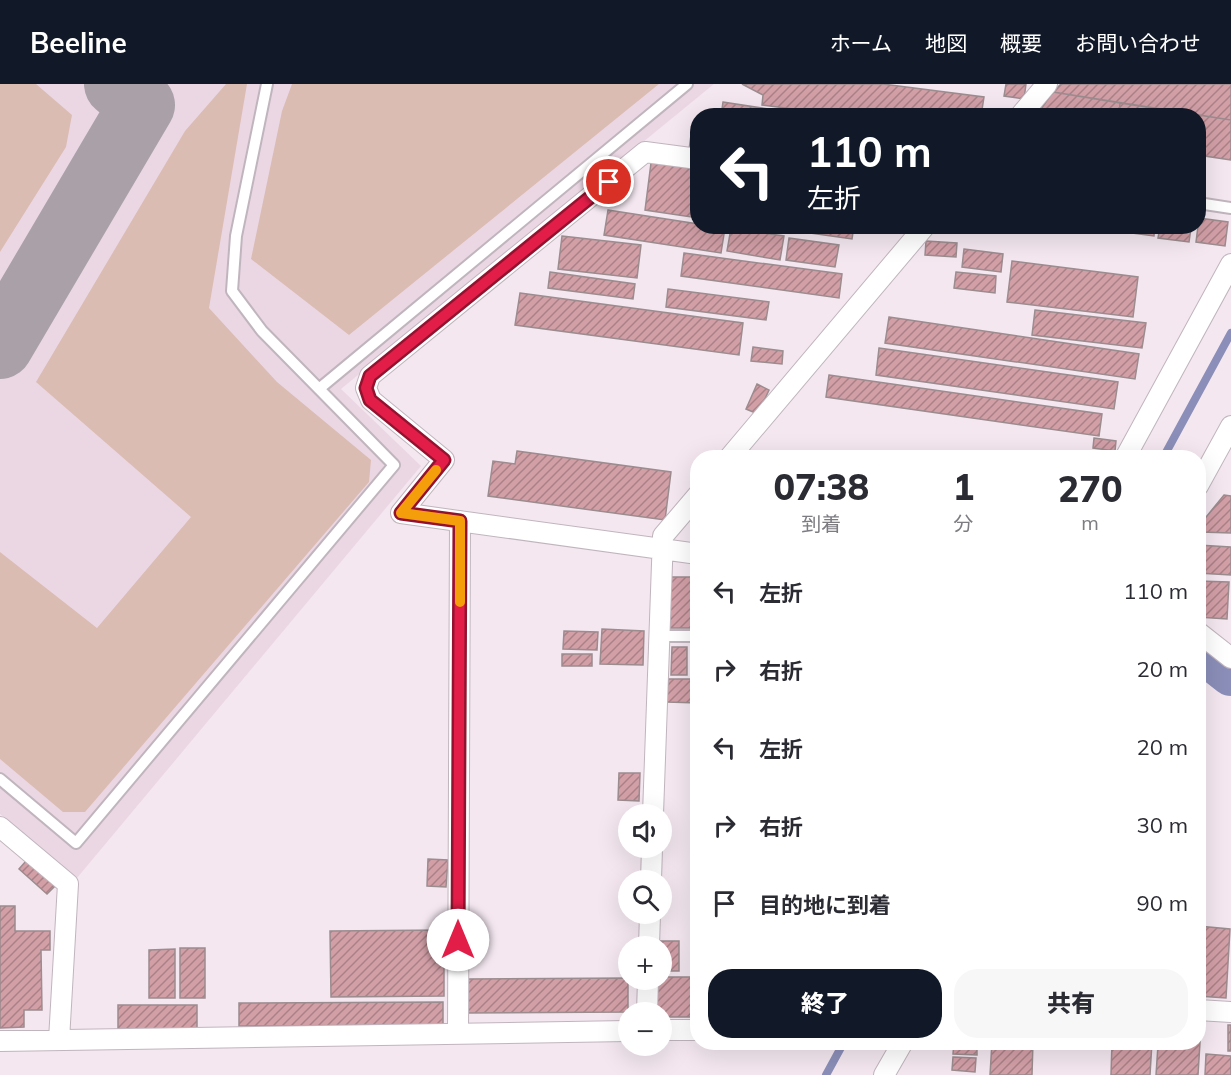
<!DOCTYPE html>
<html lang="ja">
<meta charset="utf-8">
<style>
:root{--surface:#fff;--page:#f7f7f7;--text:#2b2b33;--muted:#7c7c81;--accent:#111827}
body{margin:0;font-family:Mulish,"Noto Sans JP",sans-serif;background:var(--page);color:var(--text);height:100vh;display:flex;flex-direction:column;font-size:22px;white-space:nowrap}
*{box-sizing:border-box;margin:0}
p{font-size:20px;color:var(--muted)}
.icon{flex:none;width:33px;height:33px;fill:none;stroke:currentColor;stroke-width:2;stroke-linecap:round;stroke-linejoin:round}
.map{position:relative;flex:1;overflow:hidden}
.sheet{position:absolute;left:690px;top:366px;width:516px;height:600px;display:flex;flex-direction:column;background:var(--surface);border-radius:24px;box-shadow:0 6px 24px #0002}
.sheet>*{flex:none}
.guide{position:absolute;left:690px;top:24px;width:516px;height:126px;border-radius:24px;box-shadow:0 6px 24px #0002;background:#111827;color:#fff;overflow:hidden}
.controls{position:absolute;left:618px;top:720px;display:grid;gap:12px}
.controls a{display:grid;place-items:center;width:54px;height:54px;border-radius:50%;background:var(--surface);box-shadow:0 6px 24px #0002;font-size:30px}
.pin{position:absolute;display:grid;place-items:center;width:51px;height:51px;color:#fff;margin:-26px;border:3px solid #fff;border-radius:50%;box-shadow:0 2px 6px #0007}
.me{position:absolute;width:66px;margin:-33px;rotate:0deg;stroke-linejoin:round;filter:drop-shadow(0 0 4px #0008)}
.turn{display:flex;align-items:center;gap:21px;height:126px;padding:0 18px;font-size:27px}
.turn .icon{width:78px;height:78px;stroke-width:2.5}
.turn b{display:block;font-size:42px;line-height:51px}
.eta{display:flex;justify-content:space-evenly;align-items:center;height:102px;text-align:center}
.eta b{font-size:36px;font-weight:800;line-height:42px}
.cta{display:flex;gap:12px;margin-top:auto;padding:12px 18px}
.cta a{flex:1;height:69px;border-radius:24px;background:var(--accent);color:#fff;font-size:24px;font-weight:800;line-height:69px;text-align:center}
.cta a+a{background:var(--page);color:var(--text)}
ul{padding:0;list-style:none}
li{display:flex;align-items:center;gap:18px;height:78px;padding:0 18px}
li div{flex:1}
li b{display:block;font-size:22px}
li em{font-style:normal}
header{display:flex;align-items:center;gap:36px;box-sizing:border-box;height:84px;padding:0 30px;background:var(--accent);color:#fff}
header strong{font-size:28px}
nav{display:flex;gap:33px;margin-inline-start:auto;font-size:21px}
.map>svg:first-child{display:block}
.built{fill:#ebd7e4}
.green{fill:#dbbcb2}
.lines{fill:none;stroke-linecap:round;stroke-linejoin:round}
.stream{stroke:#8b8eb8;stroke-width:8}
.river{stroke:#8b8eb8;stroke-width:44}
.taxiway{stroke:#aaa1a8;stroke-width:66}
.building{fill:url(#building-hatch);stroke:#9b8c8f;stroke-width:1.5}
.service-casing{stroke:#c1b5bd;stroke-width:14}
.minor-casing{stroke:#c1b5bd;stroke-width:22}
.service{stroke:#fff;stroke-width:10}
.minor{stroke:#fff;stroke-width:20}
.route-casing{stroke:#92132f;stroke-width:15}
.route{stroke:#e11d48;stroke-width:10}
.slow{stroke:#f59e0b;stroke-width:10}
</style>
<header>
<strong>Beeline</strong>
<nav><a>ホーム</a><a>地図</a><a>概要</a><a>お問い合わせ</a></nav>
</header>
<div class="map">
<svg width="1231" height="991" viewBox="0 0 1231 991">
<defs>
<pattern id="building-hatch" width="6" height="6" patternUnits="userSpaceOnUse" patternTransform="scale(1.5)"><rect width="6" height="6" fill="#d29fa7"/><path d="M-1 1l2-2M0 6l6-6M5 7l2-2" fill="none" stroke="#aa8187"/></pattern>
</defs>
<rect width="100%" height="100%" fill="#f4e7f0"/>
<path class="built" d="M0 0H714L341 305 421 382 77 794 0 730Z"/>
<path class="green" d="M0 0H36L72 31 66 63 0 168Z
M226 0H247L209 224 277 298 371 376 369 398 85 728H63L0 675V468L97 544 191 433 36 298 185 47Z
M292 0H659L349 251 251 175 282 27Z"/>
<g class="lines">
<path class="stream" d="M1163 374 1231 249
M826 991 844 958"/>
<path class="river" d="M1198 564 1231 590"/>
<path class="taxiway" d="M0 262 142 21 117 0"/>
</g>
<path class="building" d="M742 0H883L984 13 981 32H846L762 21 763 11Z
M1006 0H1026L1024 15 1004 12Z
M1061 0H1231V36L1053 8Z
M1053 8 1120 19 1119 32H1036Z
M723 18 813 32H721Z
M1120 19 1231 36V76L1198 71V32H1119Z
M692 43 698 44V67L689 66Z
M651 79 698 85V134L645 126Z
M608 126 698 140V142L725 144 721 169 604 151Z
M1199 134 1228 138 1225 162 1196 158Z
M761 142H854L852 155Z
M1086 142H1121L1120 148Z
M1126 142H1155L1154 152 1125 148Z
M1160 142 1191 144 1189 158 1158 154Z
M731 144 784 152 780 176 727 167Z
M562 152 641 161 637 194 558 185Z
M789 154 839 161 835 183 786 176Z
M926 157 957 159 956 173 925 171Z
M964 165 1003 170 1001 188 962 183Z
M684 169 842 190 839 214 681 192Z
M1012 177 1138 193 1133 233 1007 218Z
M550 188 635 200 633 215 548 204Z
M956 188 996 192 995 209 954 204Z
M668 205 769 218 766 236 666 223Z
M520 209 743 239 739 271 515 241Z
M1035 226 1146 239 1142 264 1032 251Z
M889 233 1139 270 1135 295 885 259Z
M753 263 783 267 782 280 751 277Z
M879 264 1118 298 1114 325 876 291Z
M829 291 1102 330 1099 352 826 313Z
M757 300 769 306 758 330 746 325Z
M1094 354 1116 357 1115 367 1093 364Z
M517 367 671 388 665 436 488 412 493 377 515 380Z
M1224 411 1231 412V449L1201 448 1202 438Z
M1198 461 1231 463V491L1198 489Z
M668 493H698L697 544H668Z
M1198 497 1229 498 1227 535 1198 533Z
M602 545 644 547 643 581 600 580Z
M564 547 598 548 597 566 563 565Z
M672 563H687V591H671Z
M692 566H698V591L691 590Z
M562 570H592V582H562Z
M668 595H698V619L667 618Z
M619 689H640L639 717 618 716Z
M428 775 448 776 446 803 427 802Z
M26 777 55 802 47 810 19 785Z
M0 822H15V847H50V866H41L42 926H24V943L0 944Z
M1198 842 1230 845 1226 914 1198 912Z
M444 846V912L331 913 330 847Z
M656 857H679V887H662V862H656Z
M180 864H205V914H180Z
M175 865V914H149V866Z
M662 893H698V933H662V928H657V896Z
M628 894V928L467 929V895Z
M443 918V941L239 942V919Z
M118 921H197V945H118Z
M1228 941H1231V967H1228Z
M1198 942H1201L1198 991H1156L1158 961 1198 958Z
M954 958H977V971L953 970Z
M992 958H1033L1032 991H990Z
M1112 958H1152L1150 991H1111Z
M1206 970 1231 972V991H1205Z
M953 973 976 974 975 988 952 986Z"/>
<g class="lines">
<defs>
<path id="service" d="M1198 119 1231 124
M320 304 687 0
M659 552H698
M0 695 76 759 394 381 262 247 232 207 236 152 267 0"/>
<path id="minor" d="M1020 32 1047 0
M729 374 925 142
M1125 374 1231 180
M1198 402 1231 342
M401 429 444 376 371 316 366 304 370 292 645 68 698 75
M401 429 698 470
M1198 548 1231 574
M653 730 663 452 698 411
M0 743 68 800 59 956
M651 796 652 764
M649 862 650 830
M1198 926 1231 928
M647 928 648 896
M662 946H698
M458 950 460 437
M0 957 628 947
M884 991 903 958"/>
</defs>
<use href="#service" class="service-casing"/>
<use href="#minor" class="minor-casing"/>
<use href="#service" class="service"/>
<use href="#minor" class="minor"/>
</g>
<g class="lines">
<defs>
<path id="route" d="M458 856 460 437 401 429 444 376 370 316 366 304 370 292 609 98"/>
</defs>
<use href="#route" class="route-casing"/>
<use href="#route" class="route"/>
<path class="slow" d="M436 386 401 429 460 437V518"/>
</g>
</svg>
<div class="controls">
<a><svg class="icon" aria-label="sound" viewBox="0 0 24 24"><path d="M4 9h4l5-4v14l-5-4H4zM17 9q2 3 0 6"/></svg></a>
<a><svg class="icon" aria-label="search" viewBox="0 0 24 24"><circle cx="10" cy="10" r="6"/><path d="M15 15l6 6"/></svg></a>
<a>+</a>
<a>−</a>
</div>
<div class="pin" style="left:609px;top:98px;background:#d93025"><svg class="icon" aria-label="arrive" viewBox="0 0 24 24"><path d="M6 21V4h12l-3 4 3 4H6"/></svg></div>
<svg class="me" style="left:458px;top:856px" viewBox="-20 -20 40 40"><circle r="19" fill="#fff"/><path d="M0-13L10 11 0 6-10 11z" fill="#e11d48"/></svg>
<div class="guide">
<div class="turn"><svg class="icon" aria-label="left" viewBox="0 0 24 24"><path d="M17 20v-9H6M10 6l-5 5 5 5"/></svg><div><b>110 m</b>左折</div></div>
</div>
<section class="sheet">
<div class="eta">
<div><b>07:38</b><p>到着</p></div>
<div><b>1</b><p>分</p></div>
<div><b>270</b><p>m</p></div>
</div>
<ul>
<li><svg class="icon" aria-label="left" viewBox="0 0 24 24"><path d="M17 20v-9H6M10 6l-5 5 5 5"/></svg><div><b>左折</b></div><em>110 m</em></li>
<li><svg class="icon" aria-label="right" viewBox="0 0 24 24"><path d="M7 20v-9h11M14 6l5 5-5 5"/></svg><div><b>右折</b></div><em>20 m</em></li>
<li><svg class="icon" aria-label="left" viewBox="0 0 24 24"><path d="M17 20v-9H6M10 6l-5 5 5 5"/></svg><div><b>左折</b></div><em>20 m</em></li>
<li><svg class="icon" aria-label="right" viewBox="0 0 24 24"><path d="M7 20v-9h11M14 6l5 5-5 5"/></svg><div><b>右折</b></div><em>30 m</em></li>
<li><svg class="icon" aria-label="arrive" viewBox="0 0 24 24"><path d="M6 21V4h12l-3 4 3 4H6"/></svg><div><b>目的地に到着</b></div><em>90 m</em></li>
</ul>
<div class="cta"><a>終了</a><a>共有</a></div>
</section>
</div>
